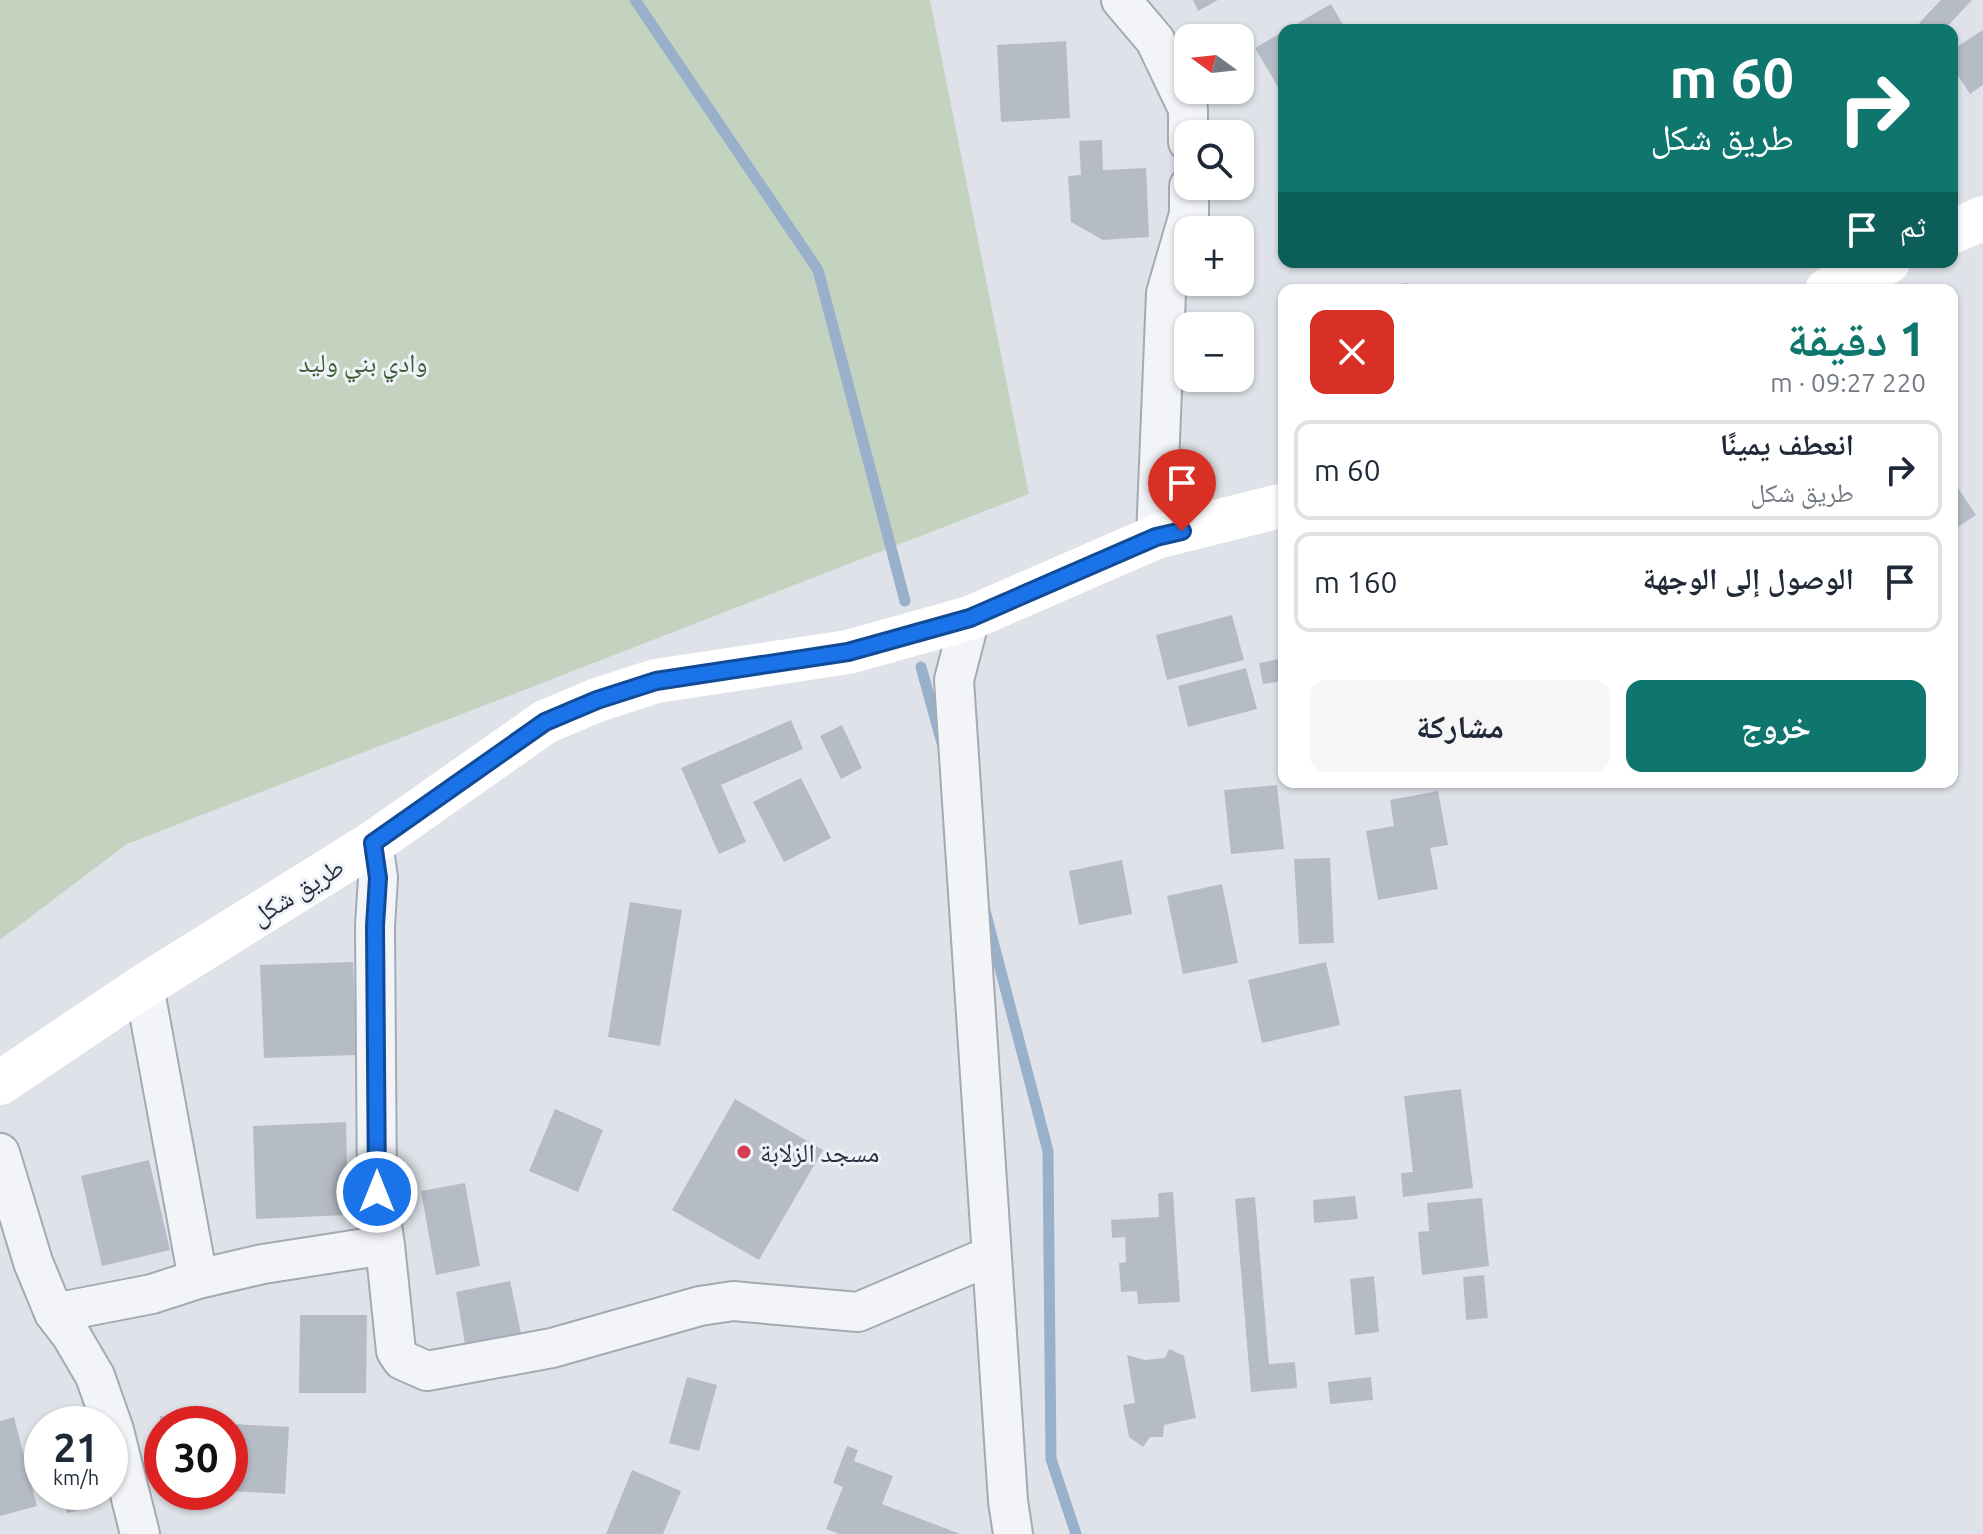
<!DOCTYPE html>
<html lang="ar">
<meta charset="utf-8">
<style>
:root{--surface:#fff;--page:#f6f6f7;--text:#1f2937;--muted:#747a83;--line:#e0e1e3;--accent:#0f766e}
body{margin:0;font-family:Ubuntu,"Noto Naskh Arabic",sans-serif;background:var(--page);color:var(--text);direction:rtl;height:100vh;display:flex;flex-direction:column;font-size:30px;white-space:nowrap}
*{box-sizing:border-box;margin:0}
p{font-size:26px;color:var(--muted)}
.icon{flex:none;width:44px;height:44px;fill:none;stroke:currentColor;stroke-width:2;stroke-linecap:round;stroke-linejoin:round}
.map{position:relative;flex:1;overflow:hidden;direction:ltr}
.drawer{position:absolute;left:1278px;top:284px;width:680px;height:504px;display:flex;flex-direction:column;background:var(--surface);border-radius:16px;box-shadow:0 2px 6px #0004;direction:rtl}
.drawer>*{flex:none}
.banner{position:absolute;left:1278px;top:24px;width:680px;height:244px;border-radius:16px;box-shadow:0 2px 6px #0004;direction:rtl;background:#0f766e;color:#fff;overflow:hidden}
.needle{width:52px;rotate:285deg}
.controls{position:absolute;left:1174px;top:24px;display:grid;gap:16px}
.controls a{display:grid;place-items:center;width:80px;height:80px;border-radius:16px;background:var(--surface);box-shadow:0 2px 6px #0004;font-size:40px}
.speed{position:absolute;left:24px;top:1406px;display:flex;gap:16px;font-size:40px;font-weight:700;text-align:center}
.speed>*{display:grid;place-content:center;width:104px;height:104px;border-radius:50%;background:var(--surface);box-shadow:0 2px 6px #0004;line-height:1}
.speed small{font-size:20px;font-weight:400}
.speed .limit{border:12px solid #d22;background:#fff;color:#111}
.pin{position:absolute;display:grid;place-items:center;width:68px;height:68px;color:#fff;margin:-82px -34px;border-radius:50% 50% 50% 0;rotate:-45deg;box-shadow:0 0 8px #0007}
.pin .icon{rotate:45deg}
.me{position:absolute;width:88px;margin:-44px;rotate:0deg;stroke-linejoin:round;filter:drop-shadow(0 0 6px #0008)}
.turn{display:flex;align-items:center;gap:28px;height:168px;padding:0 32px;font-size:36px}
.turn .icon{width:104px;height:104px;stroke-width:2.5}
.turn b{display:block;font-size:56px;line-height:68px}
.then{display:flex;align-items:center;height:76px;padding:0 32px;background:#0003;gap:16px;font-size:30px}
.round{display:grid;place-items:center;flex:none;width:84px;height:84px;border-radius:16px;background:var(--page)}
.summary{display:flex;align-items:center;justify-content:space-between;height:136px;padding:0 32px}
h1{font-size:48px;font-weight:700;line-height:60px;color:var(--accent)}
.action{display:flex;gap:16px;margin-top:auto;padding:16px 32px}
.action a{flex:1;height:92px;border-radius:16px;background:var(--accent);color:#fff;font-size:32px;font-weight:700;line-height:92px;text-align:center}
.action a+a{background:var(--page);color:var(--text)}
ul{padding:0;list-style:none}
li{display:flex;align-items:center;gap:24px;height:100px;margin:0 16px 12px;padding:0 16px;border:4px solid var(--line);border-radius:16px}
li div{flex:1}
li b{display:block;font-size:30px}
li em{font-style:normal}
.map>svg:first-child{display:block}
.green{fill:#c4d3c0}
.lines{fill:none;stroke-linecap:round;stroke-linejoin:round}
.stream{stroke:#99b0cb;stroke-width:11}
.building{fill:#b6bcc6}
.minor-casing{stroke:#a4aab3;stroke-width:42}
.minor{stroke:#f2f4f7;stroke-width:38}
.secondary{stroke:#fff;stroke-width:44}
.route-casing{stroke:#114b97;stroke-width:20}
.route{stroke:#1a73e8;stroke-width:14}
.poi-dot{fill:#d43f51;stroke:#eff2f7;stroke-width:3}
.labels{text-anchor:middle;dominant-baseline:central;stroke-width:6;stroke-linejoin:round;paint-order:stroke}
.park-label{font-size:26px;fill:#3b5d34;stroke:#eff2f7}
.street-label{font-size:26px;fill:#273041;stroke:#eff2f7}
.poi-label{font-size:26px;fill:#273041;stroke:#eff2f7;text-anchor:start}
</style>
<div class="map">
<svg width="1983" height="1534" viewBox="0 0 1983 1534">
<rect width="100%" height="100%" fill="#dfe3e9"/>
<path class="green" d="M0 0H930L1029 494 127 844 0 940Z"/>
<g class="lines">
<path class="stream" d="M635 0 818 270 905 601
M921 667 942 743
M985 911 1048 1151 1051 1459 1076 1534"/>
</g>
<path class="building" d="M1193 0H1218L1198 11Z
M1941 0H1972L1944 30H1927L1919 23Z
M1331 4 1346 30H1286Z
M1983 30V85L1970 94 1952 66V50Z
M1284 31V97L1255 48Z
M1066 41 1070 118 1001 122 997 45Z
M1102 140 1103 170 1146 168 1149 237 1103 240 1071 222 1068 176 1081 175 1079 141Z
M1407 283 1409 290H1385V289Z
M1952 479 1976 515 1952 531Z
M1232 615 1244 660 1167 680 1156 635Z
M1284 658V681L1263 684 1259 663Z
M1246 668 1257 709 1188 727 1178 686Z
M791 720 803 749 721 785 746 842 719 854 681 768Z
M842 725 862 768 841 779 820 736Z
M801 778 831 838 784 862 753 802Z
M1277 785 1284 849 1231 854 1224 790Z
M1438 791 1448 845 1430 848 1438 889 1378 900 1366 831 1394 826 1390 800Z
M1330 858 1334 943 1299 944 1294 859Z
M1122 860 1132 914 1079 925 1069 871Z
M1222 884 1238 963 1183 974 1167 896Z
M630 902 682 910 660 1046 608 1037Z
M353 962 357 1055 264 1058 260 965Z
M1326 962 1340 1025 1262 1043 1248 980Z
M1461 1089 1473 1188 1403 1197 1401 1173 1413 1172 1404 1096Z
M735 1099 823 1150 759 1260 672 1210Z
M555 1109 603 1130 578 1192 529 1171Z
M346 1122 348 1215 256 1219 253 1126Z
M149 1160 170 1250 102 1266 81 1176Z
M465 1183 480 1266 436 1275 421 1191Z
M1173 1192 1180 1302 1138 1304 1137 1291 1121 1292 1119 1263 1126 1262 1125 1237 1112 1238 1111 1220 1159 1217 1158 1193Z
M1355 1196 1358 1219 1314 1223 1313 1200Z
M1255 1197 1269 1364 1295 1362 1297 1388 1251 1392 1235 1199Z
M1482 1198 1489 1266 1422 1275 1418 1232 1429 1231 1427 1203Z
M1484 1275 1488 1318 1466 1320 1463 1277Z
M1374 1276 1379 1332 1355 1335 1350 1279Z
M510 1281 521 1333 465 1344 456 1292Z
M300 1315H367L366 1393H299Z
M1169 1349 1184 1356 1196 1418 1164 1425 1163 1437H1150L1143 1447 1129 1437 1123 1405 1135 1403 1127 1355 1145 1360 1165 1358Z
M687 1377 717 1385 699 1451 669 1443Z
M1371 1377 1373 1400 1330 1404 1328 1382Z
M160 1416 213 1420V1424H160Z
M14 1417 37 1506 0 1516V1421Z
M236 1424 289 1427 285 1494 231 1491Z
M160 1425H162V1484L156 1483Z
M847 1446 858 1450 854 1461 893 1476 882 1504 960 1534H839L826 1529 843 1487 833 1483Z
M632 1470 681 1491 663 1534H606Z
M62 1492H97L100 1505 67 1513Z"/>
<g class="lines">
<defs>
<path id="minor" d="M1121 0 1155 40 1188 109V142
M1156 537 1166 293 1189 214V186
M970 618 954 680 1008 1501 1013 1534
M373 843 378 878 375 926 377 1192 385 1245 396 1351 402 1360 427 1371 552 1348 700 1306 733 1301 858 1312 990 1256
M144 986 198 1279
M0 1153 33 1262 54 1313 71 1335 95 1376 114 1430 140 1534
M54 1313 152 1294 198 1279 263 1264 385 1245"/>
</defs>
<use href="#minor" class="minor-casing"/>
<use href="#minor" class="minor"/>
<path class="secondary" d="M1952 232 1983 218
M1827 290 1888 262
M0 1083 144 986 373 843 545 722 597 700 656 681 848 652 970 618 1156 537 1284 505"/>
</g>
<g class="lines">
<defs>
<path id="route" d="M377 1192 375 926 378 878 373 843 545 722 597 700 656 681 848 652 970 618 1156 537 1182 531"/>
</defs>
<use href="#route" class="route-casing"/>
<use href="#route" class="route"/>
</g>
<circle class="poi-dot" cx="744" cy="1152" r="8"/>
<g class="labels">
<g class="park-label">
<text x="363" y="362">وادي بني وليد</text>
</g>
<g class="street-label">
<text transform="translate(297 891) rotate(-32)">طريق شكل</text>
</g>
<g class="poi-label">
<text x="760" y="1152">مسجد الزلابة</text>
</g>
</g>
</svg>
<div class="controls">
<a><svg class="needle" viewBox="-14 -14 28 28"><path d="M0-13l5 13h-10z" fill="#e53935"/><path d="M0 13l5-13h-10z" fill="#747a83"/></svg></a>
<a><svg class="icon" aria-label="search" viewBox="0 0 24 24"><circle cx="10" cy="10" r="6"/><path d="M15 15l6 6"/></svg></a>
<a>+</a>
<a>−</a>
</div>
<div class="speed"><div>21<small>km/h</small></div><div class="limit">30</div></div>
<div class="pin" style="left:1182px;top:531px;background:#d93025"><svg class="icon" aria-label="arrive" viewBox="0 0 24 24"><path d="M6 21V4h12l-3 4 3 4H6"/></svg></div>
<svg class="me" style="left:377px;top:1192px" viewBox="-20 -20 40 40"><circle r="17" fill="#1a73e8" stroke="#fff" stroke-width="3"/><path d="M0-11L8 9 0 5-8 9z" fill="#fff"/></svg>
<div class="banner">
<div class="turn"><svg class="icon" aria-label="right" viewBox="0 0 24 24"><path d="M7 20v-9h11M14 6l5 5-5 5"/></svg><div><b>60 m</b>طريق شكل</div></div>
<div class="then">ثم<svg class="icon" aria-label="arrive" viewBox="0 0 24 24"><path d="M6 21V4h12l-3 4 3 4H6"/></svg></div>
</div>
<section class="drawer">
<div class="summary"><div><h1>1 دقيقة</h1><p>220 m · 09:27</p></div><a class="round" style="background:#d93025;color:#fff"><svg class="icon" aria-label="close" viewBox="0 0 24 24"><path d="M6 6l12 12M18 6L6 18"/></svg></a></div>
<ul>
<li><svg class="icon" aria-label="right" viewBox="0 0 24 24"><path d="M7 20v-9h11M14 6l5 5-5 5"/></svg><div><b>انعطف يمينًا</b><p>طريق شكل</p></div><em>60 m</em></li>
<li><svg class="icon" aria-label="arrive" viewBox="0 0 24 24"><path d="M6 21V4h12l-3 4 3 4H6"/></svg><div><b>الوصول إلى الوجهة</b></div><em>160 m</em></li>
</ul>
<div class="action"><a>خروج</a><a>مشاركة</a></div>
</section>
</div>
